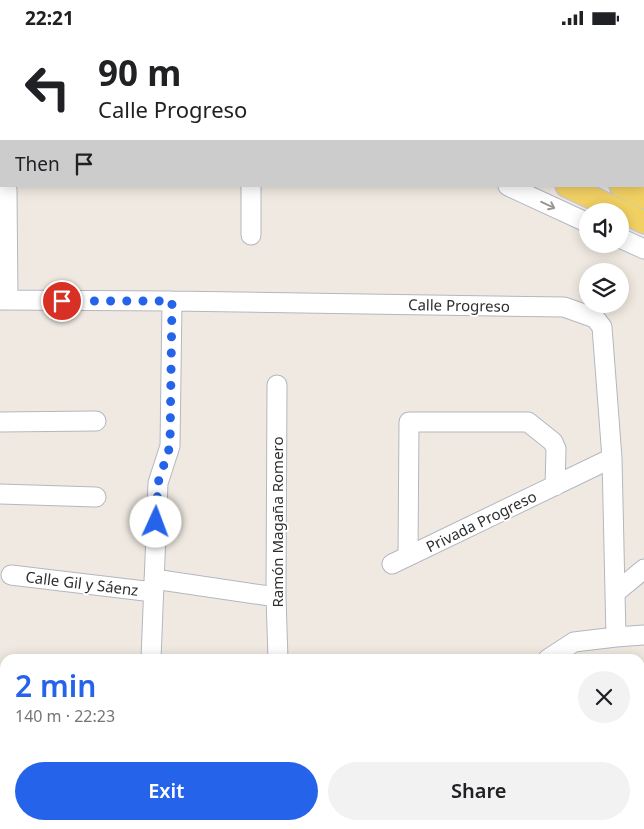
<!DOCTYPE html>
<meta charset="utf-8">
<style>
:root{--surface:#fff;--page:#f2f2f2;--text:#202124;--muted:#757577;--accent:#2563eb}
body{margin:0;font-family:"Noto Sans",sans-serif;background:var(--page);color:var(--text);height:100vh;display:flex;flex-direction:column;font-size:19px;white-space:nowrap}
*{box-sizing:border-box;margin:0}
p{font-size:16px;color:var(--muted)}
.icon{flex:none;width:28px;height:28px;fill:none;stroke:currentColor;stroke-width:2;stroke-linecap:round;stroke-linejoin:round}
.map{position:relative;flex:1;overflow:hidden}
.panel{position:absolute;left:0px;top:619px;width:645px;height:176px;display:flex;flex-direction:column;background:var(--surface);border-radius:15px 15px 0 0;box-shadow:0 2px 12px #0003}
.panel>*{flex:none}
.top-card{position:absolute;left:0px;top:0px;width:645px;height:152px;box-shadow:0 2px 12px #0003;background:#fff;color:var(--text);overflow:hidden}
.buttons{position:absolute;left:579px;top:168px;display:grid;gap:10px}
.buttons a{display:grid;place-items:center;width:50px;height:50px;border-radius:50%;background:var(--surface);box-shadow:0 2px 12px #0003;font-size:25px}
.pin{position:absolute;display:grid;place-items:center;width:42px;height:42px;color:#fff;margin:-21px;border:2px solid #fff;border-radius:50%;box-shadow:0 1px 5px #0007}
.me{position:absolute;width:55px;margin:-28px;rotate:2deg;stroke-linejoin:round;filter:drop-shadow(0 0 4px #0008)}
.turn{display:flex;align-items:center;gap:18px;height:105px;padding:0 15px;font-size:22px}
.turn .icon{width:65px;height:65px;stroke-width:2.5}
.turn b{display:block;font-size:35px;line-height:42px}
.then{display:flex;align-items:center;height:48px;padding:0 15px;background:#0003;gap:10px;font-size:19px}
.round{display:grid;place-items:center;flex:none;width:52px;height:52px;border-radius:26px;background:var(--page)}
.summary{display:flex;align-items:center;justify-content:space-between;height:85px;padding:0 15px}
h1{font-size:30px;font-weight:600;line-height:38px;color:var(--accent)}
.action{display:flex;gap:10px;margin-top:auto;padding:10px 15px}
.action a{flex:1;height:58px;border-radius:30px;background:var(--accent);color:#fff;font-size:20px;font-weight:600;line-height:58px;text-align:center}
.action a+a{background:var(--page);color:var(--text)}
.status{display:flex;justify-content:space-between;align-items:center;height:35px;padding:0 25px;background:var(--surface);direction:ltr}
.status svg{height:14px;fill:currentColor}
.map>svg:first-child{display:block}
.cemetery{fill:#c8d9b8}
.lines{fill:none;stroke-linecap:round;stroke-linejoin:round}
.minor-casing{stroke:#b4b7c1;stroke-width:21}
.major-casing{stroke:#c9c9c9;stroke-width:25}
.minor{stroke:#fff;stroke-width:19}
.major{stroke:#f2d163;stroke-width:22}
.oneway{stroke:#969696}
.route{stroke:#2563eb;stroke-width:9;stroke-dasharray:0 16.2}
.labels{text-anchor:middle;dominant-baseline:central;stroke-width:4;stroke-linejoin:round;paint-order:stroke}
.street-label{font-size:15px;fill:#2e2e2e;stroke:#fff}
</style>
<div class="status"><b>22:21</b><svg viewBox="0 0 49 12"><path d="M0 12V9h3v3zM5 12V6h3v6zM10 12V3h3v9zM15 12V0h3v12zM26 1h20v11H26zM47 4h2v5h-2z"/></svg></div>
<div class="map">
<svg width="644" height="794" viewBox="0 0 644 794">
<rect width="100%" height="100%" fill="#efe9e1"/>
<path class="cemetery" d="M0 753H5V790H82V794H0Z"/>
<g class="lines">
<defs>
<path id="minor" d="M182 0 185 1
M340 0 342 1
M508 151 588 188
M7 154 8 265
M251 200V151
M620 203 644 214
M0 265 172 266 564 272 595 283 602 292 612 423 616 602
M277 350 276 562 278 624
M0 387 96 386
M0 459 96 462
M408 521 409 387H528L553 407 556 414 555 451
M392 529 612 423
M11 540 153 557
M154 544 276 562
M615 558 644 534
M151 624 158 448 170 411 172 266
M548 624 574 607 616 602 644 600
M0 738H5
M640 769 644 779
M332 790 333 794
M396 790V794
M518 790 519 794
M84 794 85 790
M183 794V790"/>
<path id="major" d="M241 0 244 1
M292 0 295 1
M567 151 644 187
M621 151 644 162"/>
</defs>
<use href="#minor" class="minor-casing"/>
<use href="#major" class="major-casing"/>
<use href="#minor" class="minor"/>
<use href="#major" class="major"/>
</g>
<defs><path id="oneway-shaft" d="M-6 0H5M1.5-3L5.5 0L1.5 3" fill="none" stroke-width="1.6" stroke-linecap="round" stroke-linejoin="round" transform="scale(1.25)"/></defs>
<use class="oneway" href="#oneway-shaft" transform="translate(548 170) rotate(25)"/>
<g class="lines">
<path class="route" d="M62 266H172L170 411 158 448 156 487"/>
</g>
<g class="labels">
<g class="street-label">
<text transform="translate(459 270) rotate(1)">Calle Progreso</text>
<text transform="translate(481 486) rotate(-26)">Privada Progreso</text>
<text transform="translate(277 487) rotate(-90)">Ramón Magaña Romero</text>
<text transform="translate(82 548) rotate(7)">Calle Gil y Sáenz</text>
</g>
</g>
</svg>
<div class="buttons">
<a><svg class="icon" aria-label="sound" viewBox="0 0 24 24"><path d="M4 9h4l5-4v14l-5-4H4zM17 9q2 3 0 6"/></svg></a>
<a><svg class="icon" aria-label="layers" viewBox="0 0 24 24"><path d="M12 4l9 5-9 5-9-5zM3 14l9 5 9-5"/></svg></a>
</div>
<div class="pin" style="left:62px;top:266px;background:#d93025"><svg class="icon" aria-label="arrive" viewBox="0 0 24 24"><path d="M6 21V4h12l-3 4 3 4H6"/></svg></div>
<svg class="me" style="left:156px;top:487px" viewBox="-20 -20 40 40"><circle r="19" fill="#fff"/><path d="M0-13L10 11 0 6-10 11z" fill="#2563eb"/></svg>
<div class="top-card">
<div class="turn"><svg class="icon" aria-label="left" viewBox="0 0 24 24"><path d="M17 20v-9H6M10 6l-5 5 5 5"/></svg><div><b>90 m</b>Calle Progreso</div></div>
<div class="then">Then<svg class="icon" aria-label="arrive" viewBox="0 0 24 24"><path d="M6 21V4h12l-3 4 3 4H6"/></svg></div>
</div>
<section class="panel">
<div class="summary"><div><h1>2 min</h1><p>140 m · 22:23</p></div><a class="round"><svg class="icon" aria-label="close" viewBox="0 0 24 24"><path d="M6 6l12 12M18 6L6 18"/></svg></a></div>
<div class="action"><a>Exit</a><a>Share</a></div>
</section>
</div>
